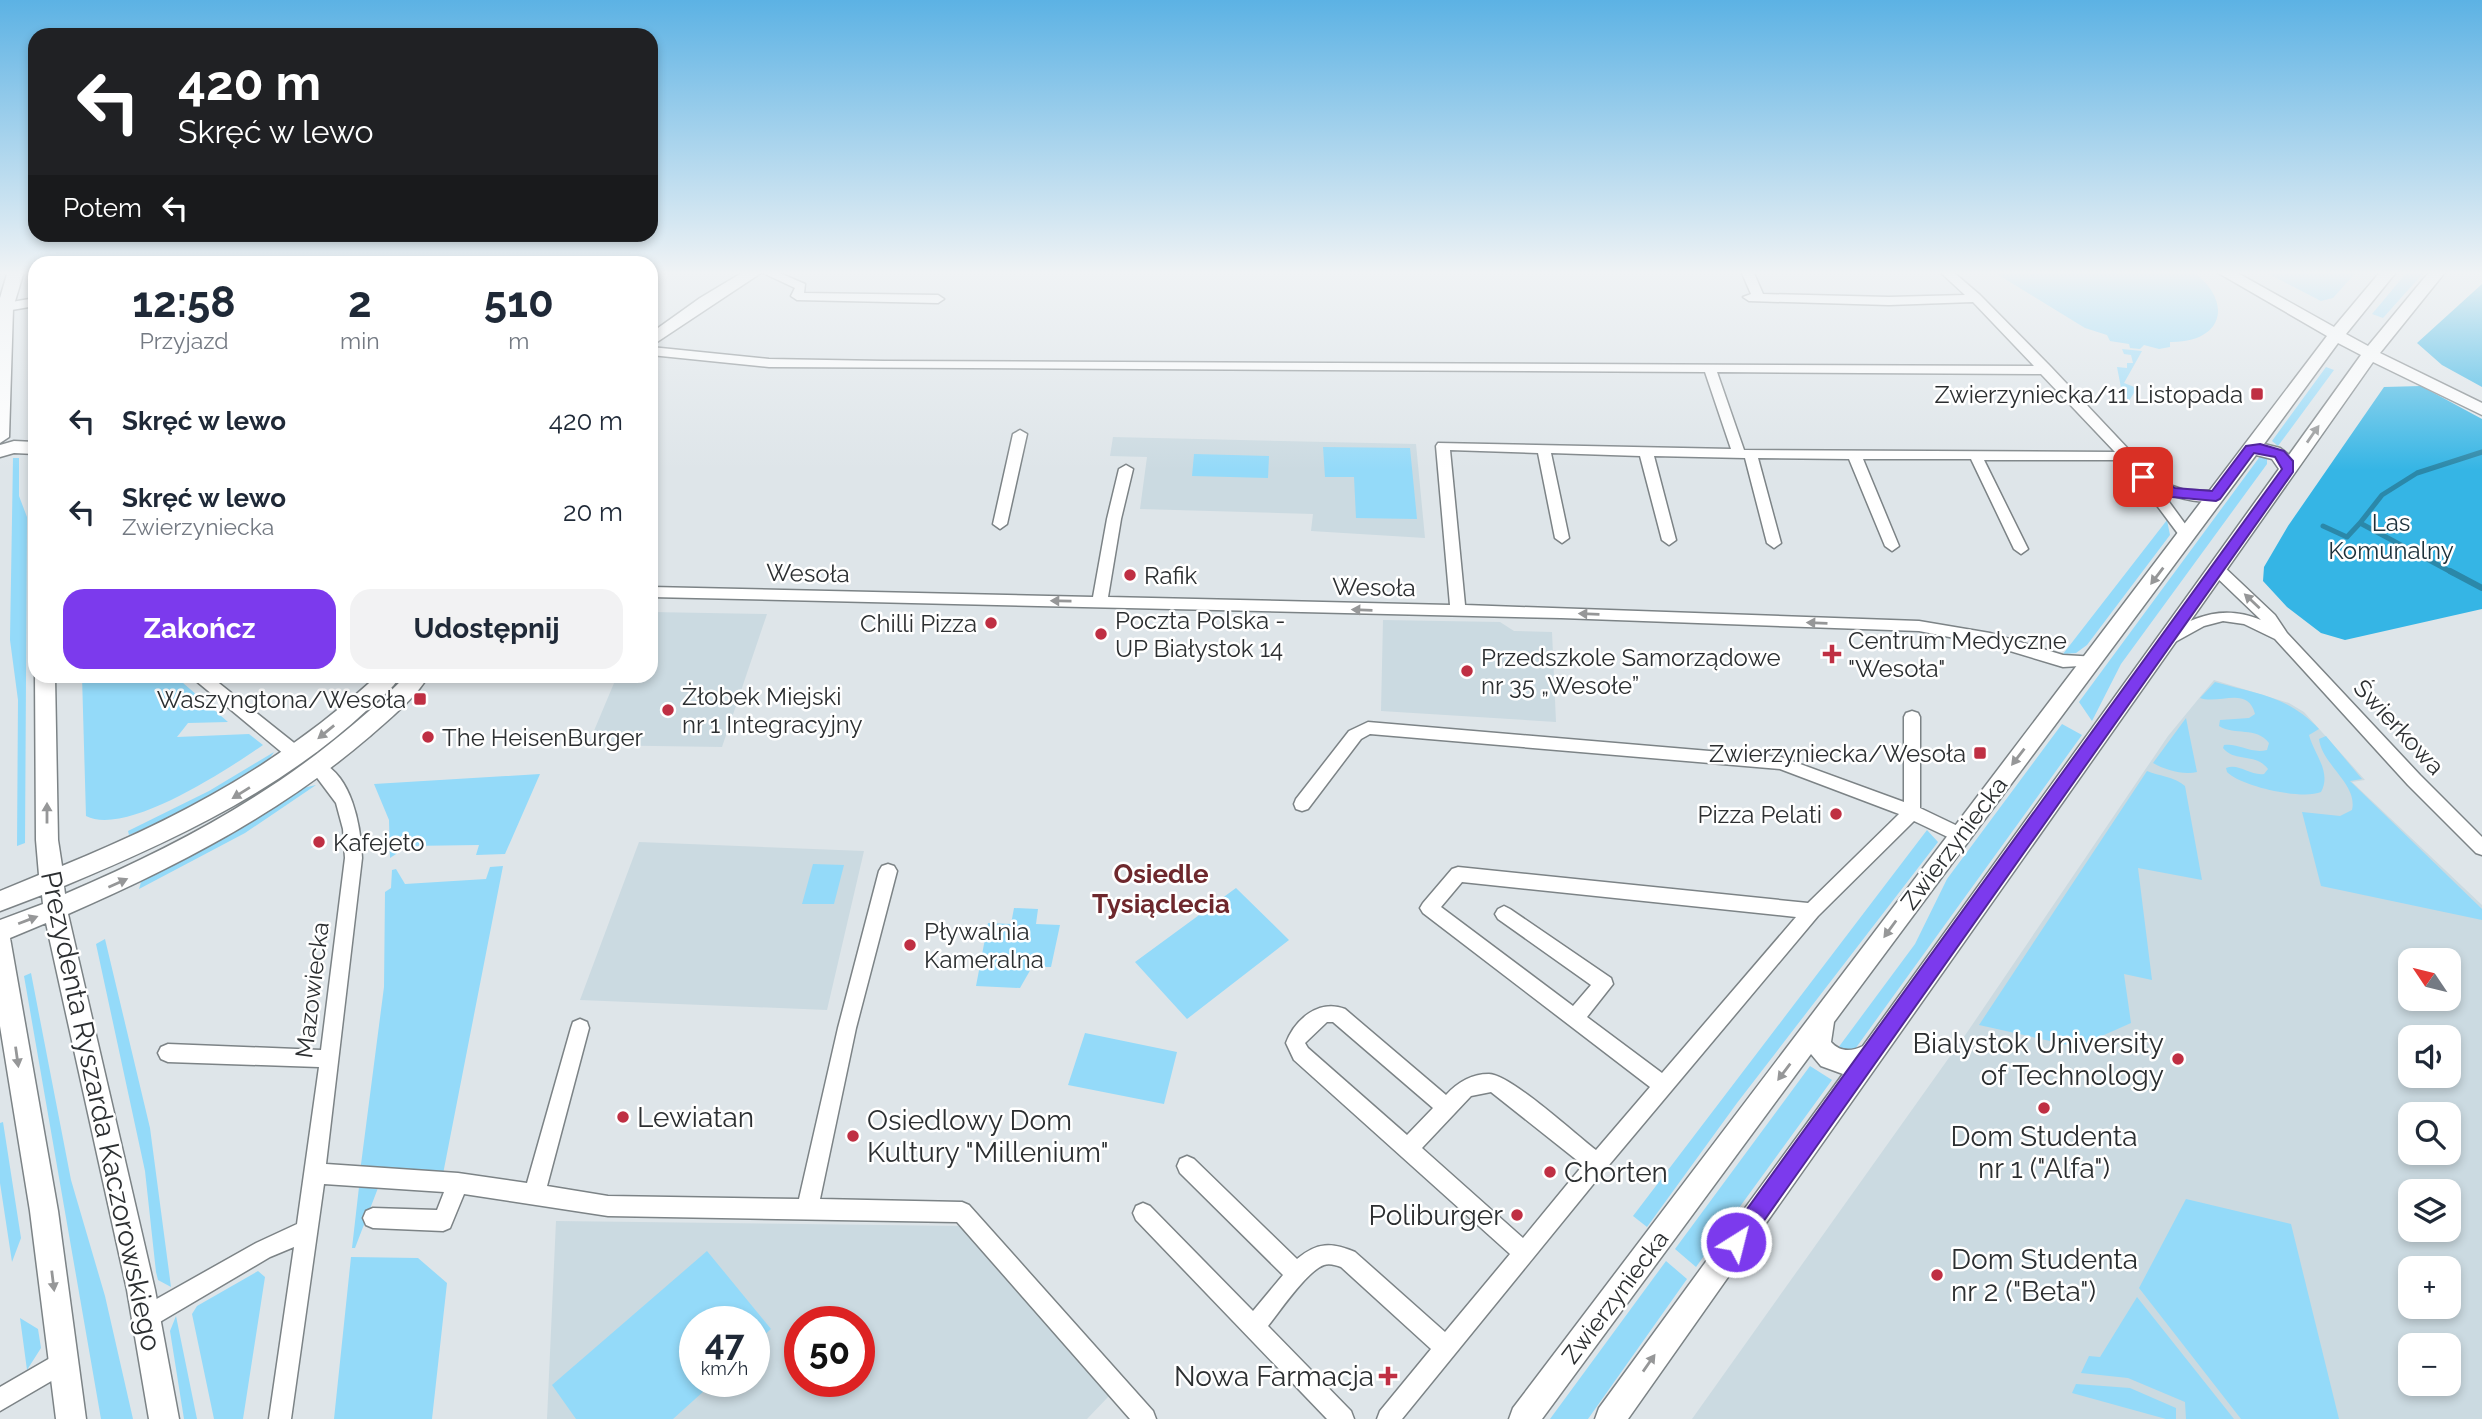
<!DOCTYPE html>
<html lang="pl">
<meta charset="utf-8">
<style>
:root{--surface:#fff;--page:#f2f2f3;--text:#1f2937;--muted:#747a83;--accent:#7c3aed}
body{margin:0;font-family:Raleway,sans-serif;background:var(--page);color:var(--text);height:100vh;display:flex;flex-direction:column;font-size:26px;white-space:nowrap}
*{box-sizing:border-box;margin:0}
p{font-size:23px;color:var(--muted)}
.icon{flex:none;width:38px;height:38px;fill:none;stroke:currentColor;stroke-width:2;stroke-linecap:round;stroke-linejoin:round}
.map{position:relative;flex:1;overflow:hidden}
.drawer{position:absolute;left:28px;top:256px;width:630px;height:427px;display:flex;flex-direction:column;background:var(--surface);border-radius:21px;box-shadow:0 4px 10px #0003}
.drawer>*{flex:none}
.banner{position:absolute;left:28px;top:28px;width:630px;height:214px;border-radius:21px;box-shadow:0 4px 10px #0003;background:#202124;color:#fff;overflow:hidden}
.needle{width:46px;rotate:305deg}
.fabs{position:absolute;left:2398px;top:948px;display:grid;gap:14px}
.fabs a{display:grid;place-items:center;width:63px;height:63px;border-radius:14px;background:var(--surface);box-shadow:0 4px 10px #0003;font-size:35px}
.speed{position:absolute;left:679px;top:1306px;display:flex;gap:14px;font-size:35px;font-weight:700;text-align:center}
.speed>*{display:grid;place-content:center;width:91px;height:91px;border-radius:50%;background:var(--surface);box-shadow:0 4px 10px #0003;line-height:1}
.speed small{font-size:18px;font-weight:400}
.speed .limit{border:10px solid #d22;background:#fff;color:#111}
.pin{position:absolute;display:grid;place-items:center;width:60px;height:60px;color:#fff;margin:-30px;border-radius:14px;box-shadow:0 4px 10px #0006}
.me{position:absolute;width:77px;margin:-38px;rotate:36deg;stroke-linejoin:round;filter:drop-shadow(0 0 5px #0008)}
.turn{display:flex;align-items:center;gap:24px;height:147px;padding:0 35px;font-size:32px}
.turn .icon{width:91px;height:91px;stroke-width:2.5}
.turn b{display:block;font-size:49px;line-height:60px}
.then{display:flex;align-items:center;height:66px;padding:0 35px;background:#0003;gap:14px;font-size:26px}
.eta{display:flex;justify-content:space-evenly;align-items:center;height:119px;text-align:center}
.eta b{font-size:42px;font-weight:700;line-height:49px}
.button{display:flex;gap:14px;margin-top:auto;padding:14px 35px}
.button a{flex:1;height:80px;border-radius:21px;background:var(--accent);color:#fff;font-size:28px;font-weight:700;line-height:80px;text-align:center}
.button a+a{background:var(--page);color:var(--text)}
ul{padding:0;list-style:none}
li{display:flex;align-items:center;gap:21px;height:91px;padding:0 35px}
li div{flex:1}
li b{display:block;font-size:26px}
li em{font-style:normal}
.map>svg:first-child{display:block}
.built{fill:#cbdae1;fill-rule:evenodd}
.green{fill:#94daf9}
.forest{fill:#35b5e5}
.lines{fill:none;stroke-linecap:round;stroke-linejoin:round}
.stream-far1{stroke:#2b88a9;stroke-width:5}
.stream{stroke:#2b88a9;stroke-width:6}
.street-casing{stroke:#7c8386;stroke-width:3}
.secondary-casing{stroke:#7c8386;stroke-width:3}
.street{fill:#fff;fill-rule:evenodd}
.secondary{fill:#fff;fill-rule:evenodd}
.oneway{fill:#969798}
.route{fill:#7c3aed;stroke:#51269a;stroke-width:2}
.poi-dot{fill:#bf2f43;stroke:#fff;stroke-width:2.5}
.labels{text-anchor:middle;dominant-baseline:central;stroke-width:5;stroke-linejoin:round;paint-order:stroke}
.poi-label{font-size:24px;fill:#2c2f31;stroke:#fff;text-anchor:start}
.park-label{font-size:24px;fill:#1d313b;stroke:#fff}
.street-label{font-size:24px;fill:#2c2f31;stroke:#fff}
.neighbourhood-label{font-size:26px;font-weight:bold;fill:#6e282d;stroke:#fff}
.near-poi-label{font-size:28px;fill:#2c2f31;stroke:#fff;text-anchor:start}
.near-street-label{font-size:28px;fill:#2c2f31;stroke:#fff}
</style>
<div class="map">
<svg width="2482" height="1419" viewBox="0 0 2482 1419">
<rect width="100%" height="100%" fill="#dee5e9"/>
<path class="built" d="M1113 437 1416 444 1425 538 1311 531 1313 514 1140 509 1147 457 1110 456Z
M651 612 767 614 722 747 588 745 617 676H651Z
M1383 620 1500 622 1514 631 1552 632 1556 722 1381 711Z
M2214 680 2289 703 2304 712 2365 780 2352 782 2482 905V1419H1692L1968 1031 2168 736ZM2410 961H2448V999H2410ZM2410 1038H2448V1076H2410ZM2410 1115H2448V1153H2410ZM2410 1192H2448V1230H2410ZM2410 1269H2448V1307H2410ZM2410 1346H2448V1384H2410Z
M639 842 864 851 827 1010 580 1000Z
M556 1221 960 1226 1109 1396 1087 1419H547ZM695 1321H754V1381H695ZM800 1321H859V1381H800Z"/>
<path class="green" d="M1992 271H2192C2234 301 2224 343 2170 342V347L2159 349 2144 345 2140 349 2130 348 2129 344 2110 341 2107 335 2085 328Z
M2263 271H2357L2333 298 2321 301Z
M2408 271H2425L2383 318 2372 314Z
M2122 349 2142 351 2124 383 2137 388 2127 404 2124 403 2117 367 2127 368V363H2133L2131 355 2124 354Z
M2326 367 2334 370 2278 446 2272 441Z
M1323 447 1410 448 1417 519 1356 518 1354 477H1325Z
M1194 454 1269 456 1268 478 1192 476Z
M2261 455 2267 457V464L2121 664 2092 721 2079 702Z
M13 458H19V496L27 517 25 843 17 846 18 700 10 640Z
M2167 520 2170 535 2087 645 2076 653 2063 654Z
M82 676H175L228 722 188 723 177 737 249 734 263 745C228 769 126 837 86 816Z
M2215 682C2257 694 2288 696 2319 729L2309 735C2314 754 2332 772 2321 792 2303 800 2242 787 2227 772L2226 768C2239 763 2250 776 2264 774L2268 769C2255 752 2235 763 2223 748L2224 745C2239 743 2251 754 2267 750L2269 743C2256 726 2235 736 2219 726L2220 720 2249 718 2255 714C2248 685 2219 705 2200 698Z
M2186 718 2197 772C2183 775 2165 770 2153 763Z
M2062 724 2082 735 1850 1056 1838 1048 1915 944 1947 879Z
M2326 736 2362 779 2350 781 2482 909V920L2321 886 2302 812 2340 816 2352 810C2358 784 2322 765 2319 739Z
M274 752C256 782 163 820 129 835L128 831 209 791Z
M2147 771C2159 776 2175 777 2185 786L2202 880 2138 868 2152 980 2124 974 2131 1023 2077 1047 1979 1025Z
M540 774 505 854 476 855 479 845 408 846 390 858 389 820 374 784Z
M316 785 245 833 139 889 141 882 222 839 303 788Z
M1927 830 1938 842 1737 1103 1647 1227 1633 1216Z
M813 864 844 865 834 904H802Z
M503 866 443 1174 360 1172 384 987 385 892 391 888 392 870 396 869 405 884 486 879 490 867Z
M1236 888 1289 940 1187 1019 1135 962Z
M1014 908 1038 909 1036 924 1060 925 1051 967H1032L1020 988 976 986 988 923 1011 924Z
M105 939 150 1128 171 1287 158 1280 156 1272 145 1171 96 944Z
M31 973 71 1180 105 1296 133 1419H101L24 976Z
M1085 1033 1177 1052 1164 1104 1068 1085Z
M1810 1066 1832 1080 1696 1267 1675 1249Z
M3 1122 21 1238 12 1262 0 1183V1123Z
M359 1187 378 1188 355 1248H352Z
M2186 1199 2291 1224 2339 1419H2241L2139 1288Z
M707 1251 771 1329 754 1344V1321H695V1381H715L673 1419H576L552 1385Z
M351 1257 418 1258 447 1283 432 1419H334Z
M1666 1261 1687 1279 1588 1419H1550Z
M258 1271 265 1277 243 1419H214L192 1314 197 1306Z
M2137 1297 2234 1419H2186L2185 1402 2128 1378 2081 1373 2089 1356 2100 1357Z
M176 1316 197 1419H184L170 1331Z
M20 1318 38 1329 41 1348 27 1370Z
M2076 1384 2130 1388 2176 1408V1419H2166L2072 1393Z"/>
<path class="forest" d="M2482 284V387L2442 365 2417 343Z
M2421 386 2482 419V609L2345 640 2321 633 2287 607 2263 581 2264 567 2288 526 2384 387Z"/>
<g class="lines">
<path class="stream-far1" d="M2323 526 2347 537 2360 523
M2453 573 2360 523 2382 495 2417 473 2482 452"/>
<path class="stream" d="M2450 571 2482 588"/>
<defs>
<path id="street" d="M759 271H775L805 284 804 293 938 295 944 299 938 303 797 300 791 296 795 288Z
M1741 271H1753L1763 294 1889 297 1965 295 1939 271H1952L1980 295 2051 367 2132 453 2150 478 2184 490 2216 491 2223 496C2210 508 2176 498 2161 491L2194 536 2187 541 2182 539 2123 460H1984L2028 549 2021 554 2014 549 1971 459H1863L1899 546 1892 551 1885 546 1849 459 1758 458 1781 543 1774 548 1767 543 1745 458 1654 456 1676 540 1669 545 1662 540 1640 456 1551 453 1569 538 1562 543 1555 538 1538 453 1450 450 1465 605 1919 621 1990 633 2063 655 2097 657 2100 661 2097 665 2063 667 1990 645 1919 631 1561 618 651 597V587L1093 597 1107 519 1119 469 1126 465 1133 469 1121 519 1108 597 1450 605 1436 446 1438 443 1731 449 1705 372 769 367 651 355V347L769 359 884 361 2034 366 1973 302 1889 305 1749 301 1743 297 1751 294ZM1717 372 2041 374 2115 452 1744 450Z
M35 298V306L0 312V304Z
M1020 430 1027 434 1007 524 1000 529 993 524 1013 434Z
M2217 564 2222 565 2275 615 2287 633 2420 775 2482 837V855L2476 853 2408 785 2275 639 2244 624 2223 621 2204 626 2175 642H2165L2162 638 2165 634C2197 615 2225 605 2261 620L2212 573 2210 569Z
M193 676H210L303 750 305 755 303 760H291L195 680Z
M1912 711 1918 713 1920 717V808L1966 830 1968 835 1966 840 1960 842 1954 840 1914 821 1818 916 1604 1171 1402 1419H1377L1380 1411 1431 1349 1341 1267C1336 1265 1329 1263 1324 1265 1307 1271 1280 1311 1268 1326L1351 1411 1354 1419H1327L1136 1220 1133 1213 1136 1206 1143 1203 1150 1206 1253 1311 1283 1275 1180 1173 1177 1166 1180 1159 1187 1156 1194 1159 1297 1259C1317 1242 1332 1242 1355 1252L1445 1332 1510 1254 1294 1060 1286 1043C1295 1019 1319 999 1345 1009L1446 1095C1458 1082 1471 1074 1489 1074 1510 1074 1576 1135 1596 1150L1650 1087 1423 913 1420 908 1423 903 1452 869 1458 867 1808 903 1899 814 1780 769 1370 734 1361 739 1308 809 1302 811 1296 809 1294 804 1296 799 1349 731 1368 722 1781 757 1904 802V717L1906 713ZM1462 882 1796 917 1662 1073 1587 1017 1613 984 1611 978 1510 909 1504 906 1498 909 1495 914 1498 919 1591 985 1573 1006 1441 907ZM1327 1022H1333L1433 1108 1407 1135 1308 1048 1305 1043ZM1491 1092 1583 1165 1523 1238 1422 1148 1471 1096Z
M317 761C352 772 361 827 362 858L326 1164 458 1173 527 1183 571 1028 573 1022 580 1019 587 1022 589 1028 547 1186 608 1196 799 1199 838 1028 879 871 882 866 888 864 894 866 897 871 856 1028 820 1199 962 1202 969 1205 1153 1411 1156 1419H1130L957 1222 608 1216 464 1194 450 1228 443 1231 373 1228 366 1225 363 1218 366 1211 373 1208 437 1210 444 1192 324 1184 291 1419H269L294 1247 270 1257 153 1326 145 1329 137 1326 134 1318 137 1310 256 1243 297 1224 319 1067 168 1062 161 1059 158 1053 161 1047 168 1044 321 1050 345 858 343 829 336 803 309 767 311 762Z
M64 1350 72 1353 75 1361 72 1369 0 1411V1387Z"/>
<path id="secondary" d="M8 271H24L13 308 9 437 0 443V298Z
M745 271H764L651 346V333L700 298Z
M2215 271H2234L2334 327 2381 271H2397L2346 334 2368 346 2430 271H2446L2380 353 2482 403V415L2373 362 1628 1419H1595L1599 1408 1843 1074 1821 1066 1811 1054 1542 1419H1509L1513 1408 2327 336ZM2338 343 2361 355 2289 455 2280 448 2264 444ZM2256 455 2272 459 2279 469 1863 1046C1851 1052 1840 1052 1831 1042L1834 1022Z
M14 441 35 442V454L14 453 0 457V445Z
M35 675 55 676 58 840 62 866C182 817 280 764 377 676H400C393 689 378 700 367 710 280 791 172 841 64 886L65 894C196 838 305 777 406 676H428C417 697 387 721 369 737 279 814 176 867 68 914L155 1290 179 1419H149L127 1290 46 923 10 938 58 1211 86 1419H56L30 1211 0 1026V920L43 904 42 895 0 911V891L39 875 36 840Z"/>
</defs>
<use href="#street" class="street-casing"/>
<use href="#secondary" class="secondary-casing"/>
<use href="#street" class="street"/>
<use href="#secondary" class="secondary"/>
</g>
<defs><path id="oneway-solid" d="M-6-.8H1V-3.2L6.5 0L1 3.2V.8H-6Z" transform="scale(1.75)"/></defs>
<g class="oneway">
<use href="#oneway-solid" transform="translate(2313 434) rotate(-55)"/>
<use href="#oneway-solid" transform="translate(2157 576) rotate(127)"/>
<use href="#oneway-solid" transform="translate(1061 601) rotate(-179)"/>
<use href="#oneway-solid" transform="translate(2252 601) rotate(-137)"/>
<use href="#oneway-solid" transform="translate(1362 610) rotate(-178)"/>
<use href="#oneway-solid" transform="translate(1589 614) rotate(-178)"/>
<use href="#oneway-solid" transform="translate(1817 623) rotate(-178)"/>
<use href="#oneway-solid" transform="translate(326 732) rotate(141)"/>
<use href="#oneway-solid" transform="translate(2018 757) rotate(128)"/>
<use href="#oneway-solid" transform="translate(241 793) rotate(148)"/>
<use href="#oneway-solid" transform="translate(47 813) rotate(-90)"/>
<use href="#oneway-solid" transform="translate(118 883) rotate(-24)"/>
<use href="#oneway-solid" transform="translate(28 920) rotate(-21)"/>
<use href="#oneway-solid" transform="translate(1890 929) rotate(126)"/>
<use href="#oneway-solid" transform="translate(17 1057) rotate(82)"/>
<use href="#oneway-solid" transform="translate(1784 1072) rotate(127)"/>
<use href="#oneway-solid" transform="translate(53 1281) rotate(83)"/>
<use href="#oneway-solid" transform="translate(1649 1363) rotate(-55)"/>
</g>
<linearGradient id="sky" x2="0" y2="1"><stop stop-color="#5cb2e4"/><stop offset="0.58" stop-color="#f0f3f5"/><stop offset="1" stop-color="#f0f3f5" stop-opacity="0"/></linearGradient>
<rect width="2482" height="470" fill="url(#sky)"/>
<path class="route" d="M2260 444 2284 451 2293 461V472L1744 1249 1736 1252 1729 1249 1726 1242 1729 1234 2282 469 2275 457 2254 453 2220 499 2216 501 2172 497 2138 481V474H2148L2175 488 2212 491 2246 446Z"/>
<g class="poi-dot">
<rect x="2250" y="387" width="14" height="14" rx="3.5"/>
<circle cx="1130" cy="575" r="7"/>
<circle cx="991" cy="623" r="7"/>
<circle cx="1101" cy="634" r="7"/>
<path d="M1828.5 643.5h7v7h7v7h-7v7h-7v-7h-7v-7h7z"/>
<circle cx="1467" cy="671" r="7"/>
<rect x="413" y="692" width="14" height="14" rx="3.5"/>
<circle cx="668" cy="710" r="7"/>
<circle cx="428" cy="737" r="7"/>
<rect x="1973" y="746" width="14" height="14" rx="3.5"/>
<circle cx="1836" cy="814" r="7"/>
<circle cx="319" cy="842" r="7"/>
<circle cx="910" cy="945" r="7"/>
<circle cx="2178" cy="1059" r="7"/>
<circle cx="2044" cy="1108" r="7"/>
<circle cx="623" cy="1117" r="7"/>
<circle cx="853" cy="1136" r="7"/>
<circle cx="1550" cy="1172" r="7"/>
<circle cx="1517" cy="1215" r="7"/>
<circle cx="1937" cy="1275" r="7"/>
<path d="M1384.5 1365.5h7v7h7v7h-7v7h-7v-7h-7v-7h7z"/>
</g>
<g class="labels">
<g class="poi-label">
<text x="2243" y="394" text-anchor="end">Zwierzyniecka/11 Listopada</text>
<text x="1144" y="575">Rafik</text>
<text x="1115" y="620">Poczta Polska -<tspan x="1115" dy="28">UP Białystok 14</tspan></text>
<text x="977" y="623" text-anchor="end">Chilli Pizza</text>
<text x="1848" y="640">Centrum Medyczne<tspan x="1848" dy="28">"Wesoła"</tspan></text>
<text x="1481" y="657">Przedszkole Samorządowe<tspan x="1481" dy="28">nr 35 „Wesołe”</tspan></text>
<text x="682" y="696">Żłobek Miejski<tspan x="682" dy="28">nr 1 Integracyjny</tspan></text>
<text x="406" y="699" text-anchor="end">Waszyngtona/Wesoła</text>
<text x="442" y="737">The HeisenBurger</text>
<text x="1966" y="753" text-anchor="end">Zwierzyniecka/Wesoła</text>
<text x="1822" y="814" text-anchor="end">Pizza Pelati</text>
<text x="333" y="842">Kafejeto</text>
<text x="924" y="931">Pływalnia<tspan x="924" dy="28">Kameralna</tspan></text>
</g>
<g class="park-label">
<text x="2391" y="522">Las<tspan x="2391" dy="28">Komunalny</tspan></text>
</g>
<g class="street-label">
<text transform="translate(808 573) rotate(1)">Wesoła</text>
<text transform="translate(1374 587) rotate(1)">Wesoła</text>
<text transform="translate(2399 727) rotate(47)">Świerkowa</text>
<text transform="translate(1954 843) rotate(-53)">Zwierzyniecka</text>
<text transform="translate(312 990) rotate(-83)">Mazowiecka</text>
<text transform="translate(1615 1297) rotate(-53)">Zwierzyniecka</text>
</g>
<g class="neighbourhood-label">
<text x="1161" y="874">Osiedle<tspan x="1161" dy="30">Tysiąclecia</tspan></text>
</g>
<g class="near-poi-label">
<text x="2164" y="1043" text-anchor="end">Bialystok University<tspan x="2164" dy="32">of Technology</tspan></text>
<text x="637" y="1117">Lewiatan</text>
<text x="867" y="1120">Osiedlowy Dom<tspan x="867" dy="32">Kultury "Millenium"</tspan></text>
<text x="2044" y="1136" text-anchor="middle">Dom Studenta<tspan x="2044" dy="32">nr 1 ("Alfa")</tspan></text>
<text x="1564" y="1172">Chorten</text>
<text x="1503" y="1215" text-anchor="end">Poliburger</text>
<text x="1951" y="1259">Dom Studenta<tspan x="1951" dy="32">nr 2 ("Beta")</tspan></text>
<text x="1374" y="1376" text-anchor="end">Nowa Farmacja</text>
</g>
<g class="near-street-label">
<text transform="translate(101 1111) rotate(78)">Prezydenta Ryszarda Kaczorowskiego</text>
</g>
</g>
</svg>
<div class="fabs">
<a><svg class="needle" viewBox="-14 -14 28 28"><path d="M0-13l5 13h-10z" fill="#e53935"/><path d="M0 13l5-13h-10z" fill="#747a83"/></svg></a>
<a><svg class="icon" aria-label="sound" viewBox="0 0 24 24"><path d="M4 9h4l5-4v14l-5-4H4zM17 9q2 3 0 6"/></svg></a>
<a><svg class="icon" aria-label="search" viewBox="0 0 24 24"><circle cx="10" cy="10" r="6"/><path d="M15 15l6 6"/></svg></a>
<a><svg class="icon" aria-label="layers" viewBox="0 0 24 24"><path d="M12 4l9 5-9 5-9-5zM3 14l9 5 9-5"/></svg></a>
<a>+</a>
<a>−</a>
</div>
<div class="speed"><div>47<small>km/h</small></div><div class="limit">50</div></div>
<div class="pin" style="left:2143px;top:477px;background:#d93025"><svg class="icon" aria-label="arrive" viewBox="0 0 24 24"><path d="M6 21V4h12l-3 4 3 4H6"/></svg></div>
<svg class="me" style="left:1736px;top:1242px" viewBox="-20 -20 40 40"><circle r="17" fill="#7c3aed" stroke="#fff" stroke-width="3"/><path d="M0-11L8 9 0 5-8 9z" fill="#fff"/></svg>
<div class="banner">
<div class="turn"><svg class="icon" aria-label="left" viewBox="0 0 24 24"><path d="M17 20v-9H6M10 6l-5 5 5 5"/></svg><div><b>420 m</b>Skręć w lewo</div></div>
<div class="then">Potem<svg class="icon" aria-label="left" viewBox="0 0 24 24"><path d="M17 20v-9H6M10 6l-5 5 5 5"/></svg></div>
</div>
<section class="drawer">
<div class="eta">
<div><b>12:58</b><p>Przyjazd</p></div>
<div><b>2</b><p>min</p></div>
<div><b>510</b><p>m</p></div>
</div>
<ul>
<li><svg class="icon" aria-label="left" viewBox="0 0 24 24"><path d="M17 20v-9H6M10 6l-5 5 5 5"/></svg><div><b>Skręć w lewo</b></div><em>420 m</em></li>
<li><svg class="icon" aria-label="left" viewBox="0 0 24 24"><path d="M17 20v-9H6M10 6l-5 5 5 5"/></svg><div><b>Skręć w lewo</b><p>Zwierzyniecka</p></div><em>20 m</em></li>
</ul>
<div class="button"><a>Zakończ</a><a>Udostępnij</a></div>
</section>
</div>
